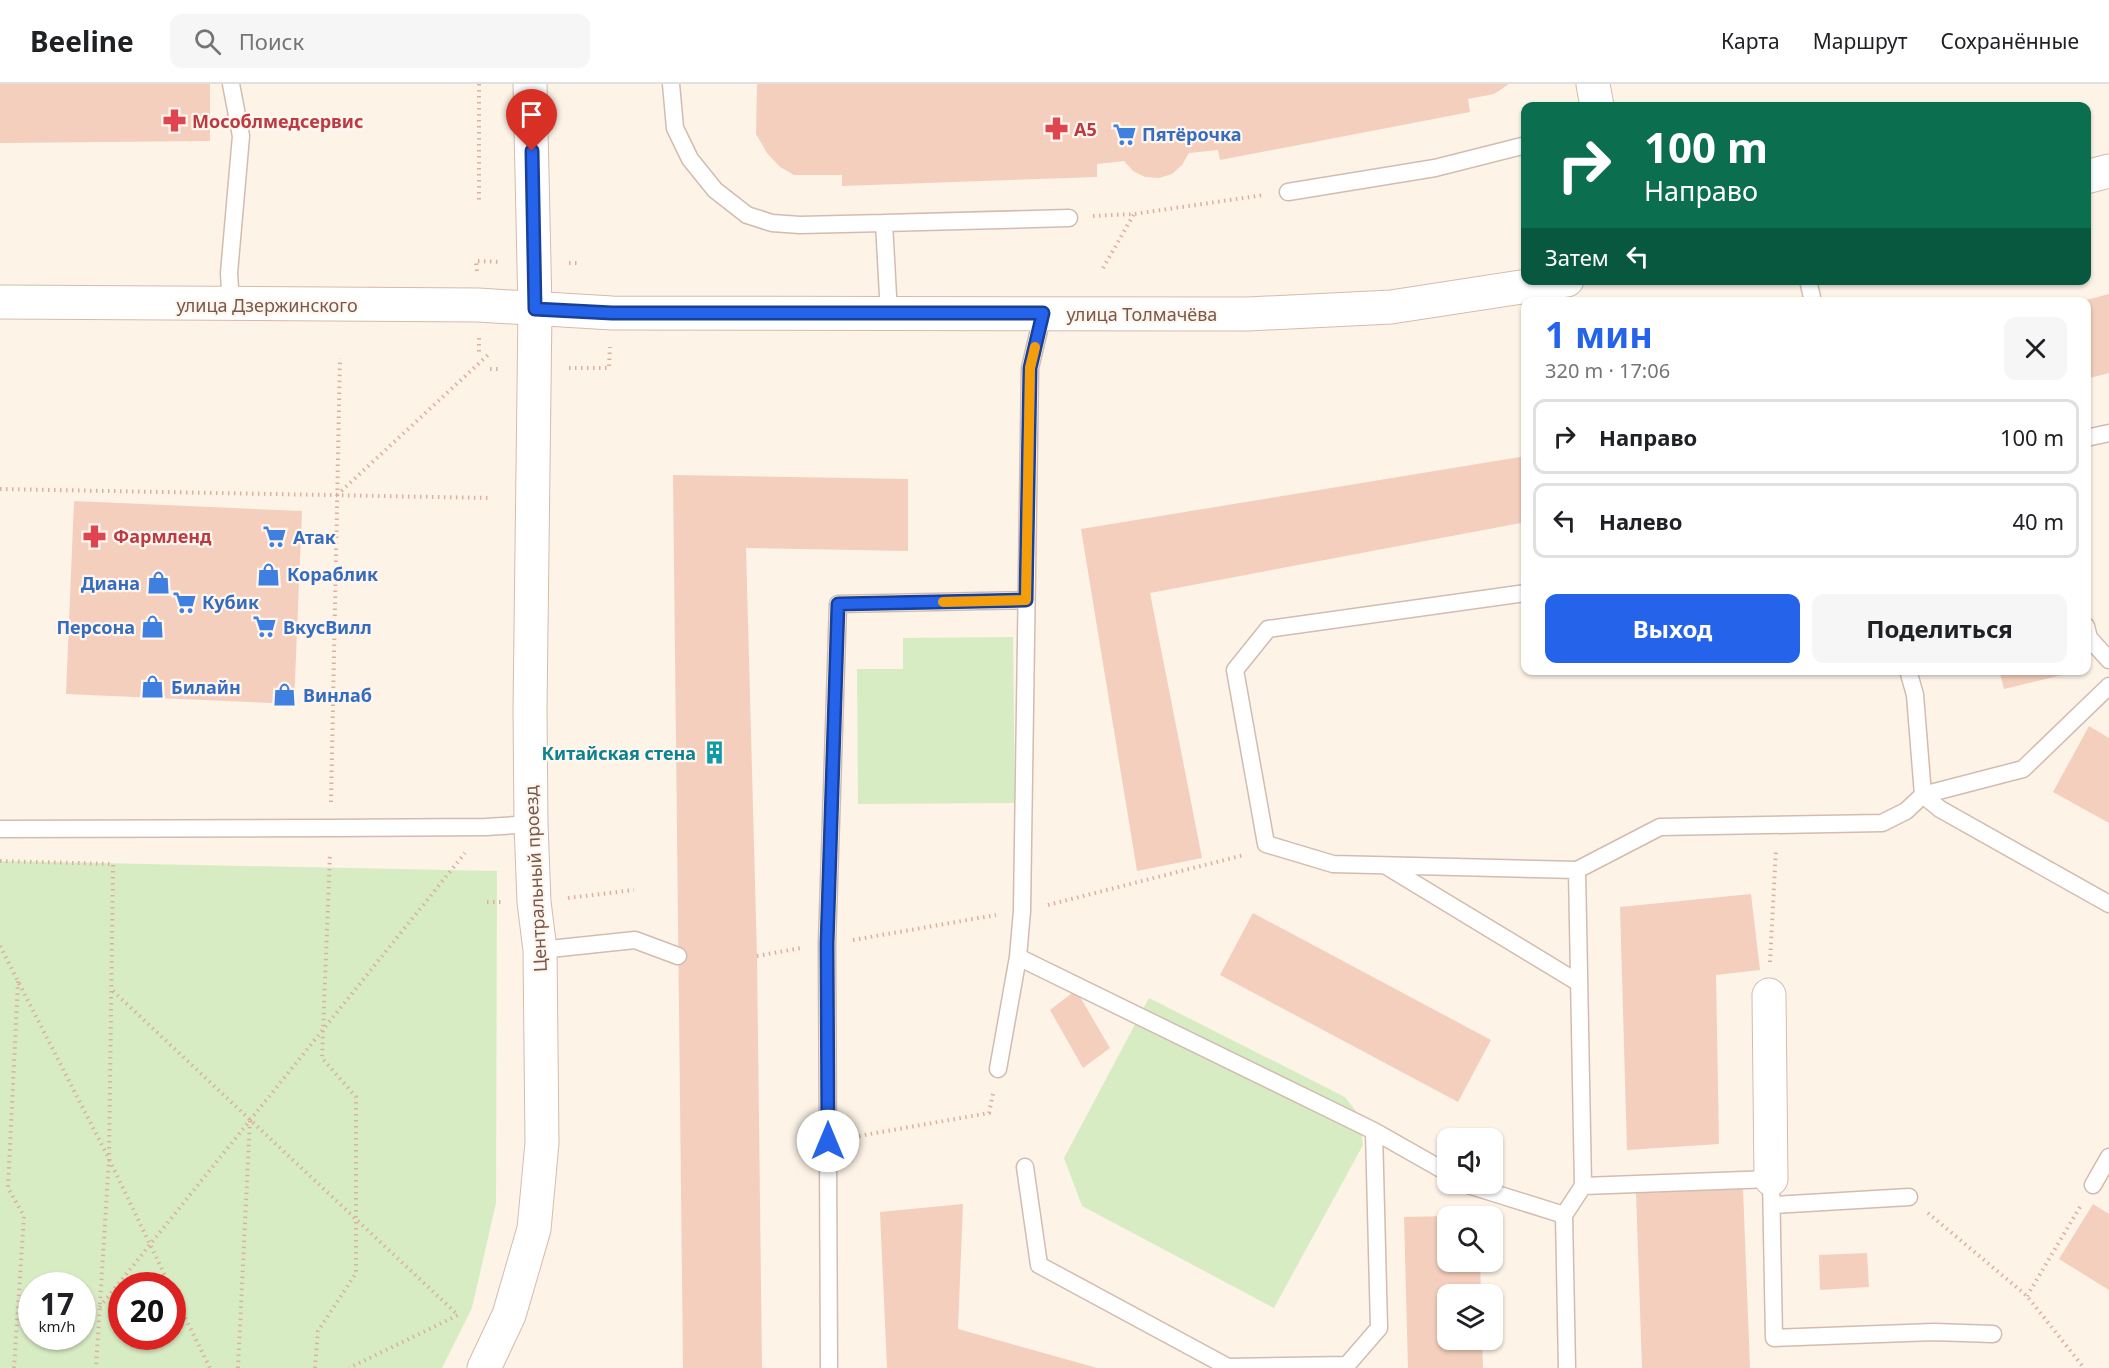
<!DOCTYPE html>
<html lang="ru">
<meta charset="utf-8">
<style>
:root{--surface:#fff;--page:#f6f6f6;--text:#202124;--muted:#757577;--line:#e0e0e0;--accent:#2563eb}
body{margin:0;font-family:"Noto Sans",sans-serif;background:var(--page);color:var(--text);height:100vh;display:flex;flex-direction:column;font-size:22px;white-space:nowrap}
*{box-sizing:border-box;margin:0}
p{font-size:20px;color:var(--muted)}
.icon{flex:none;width:33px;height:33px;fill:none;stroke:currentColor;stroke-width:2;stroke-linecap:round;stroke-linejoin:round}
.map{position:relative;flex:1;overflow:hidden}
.side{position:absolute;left:1521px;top:213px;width:570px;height:378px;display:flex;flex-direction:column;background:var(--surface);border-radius:12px;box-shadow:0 2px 4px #0004}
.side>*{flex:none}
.top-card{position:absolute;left:1521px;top:18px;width:570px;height:183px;border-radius:12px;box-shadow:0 2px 4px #0004;background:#0b6e4f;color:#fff;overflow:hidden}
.fabs{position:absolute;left:1437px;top:1044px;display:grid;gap:12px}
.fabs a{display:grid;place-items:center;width:66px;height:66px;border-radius:12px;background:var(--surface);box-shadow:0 2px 4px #0004;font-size:30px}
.speed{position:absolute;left:18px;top:1188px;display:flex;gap:12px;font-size:30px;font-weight:700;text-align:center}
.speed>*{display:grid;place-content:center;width:78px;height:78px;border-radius:50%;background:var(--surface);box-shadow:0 2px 4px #0004;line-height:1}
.speed small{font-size:15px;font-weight:400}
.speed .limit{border:9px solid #d22;background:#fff;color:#111}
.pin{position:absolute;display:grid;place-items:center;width:51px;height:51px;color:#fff;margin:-62px -26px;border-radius:50% 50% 50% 0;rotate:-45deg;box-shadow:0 0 6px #0007}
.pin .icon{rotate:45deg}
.me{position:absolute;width:66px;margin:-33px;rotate:0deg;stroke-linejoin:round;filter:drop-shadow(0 0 4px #0008)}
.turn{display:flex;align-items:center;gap:21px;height:126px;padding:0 24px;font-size:27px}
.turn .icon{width:78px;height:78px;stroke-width:2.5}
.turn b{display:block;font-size:42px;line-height:51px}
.then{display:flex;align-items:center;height:57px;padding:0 24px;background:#0003;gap:12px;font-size:22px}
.round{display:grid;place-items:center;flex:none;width:63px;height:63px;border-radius:12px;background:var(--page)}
.headline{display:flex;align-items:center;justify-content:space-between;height:102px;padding:0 24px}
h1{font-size:36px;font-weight:700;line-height:45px;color:var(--accent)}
.cta{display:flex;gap:12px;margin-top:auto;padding:12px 24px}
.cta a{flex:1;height:69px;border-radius:12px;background:var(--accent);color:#fff;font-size:24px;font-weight:700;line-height:69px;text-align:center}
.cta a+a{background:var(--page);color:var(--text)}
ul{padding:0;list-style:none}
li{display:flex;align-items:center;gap:18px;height:75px;margin:0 12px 9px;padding:0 12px;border:3px solid var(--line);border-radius:12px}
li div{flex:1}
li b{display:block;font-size:22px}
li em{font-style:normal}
header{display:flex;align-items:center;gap:36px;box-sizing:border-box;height:84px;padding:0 30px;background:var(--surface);border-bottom:2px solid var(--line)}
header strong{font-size:28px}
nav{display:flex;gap:33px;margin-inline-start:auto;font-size:21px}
.search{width:420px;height:54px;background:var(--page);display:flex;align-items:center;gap:15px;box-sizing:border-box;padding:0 21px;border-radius:12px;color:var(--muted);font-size:22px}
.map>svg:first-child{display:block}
.green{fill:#d8ecc4;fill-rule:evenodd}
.building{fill:#f4cfbd}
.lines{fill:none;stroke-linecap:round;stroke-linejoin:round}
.lane-casing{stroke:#d3bcaf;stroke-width:19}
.street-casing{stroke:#d3bcaf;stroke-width:35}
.secondary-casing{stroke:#d6bbac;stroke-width:35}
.path{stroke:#dab1a0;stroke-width:4;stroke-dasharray:1.5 4.5;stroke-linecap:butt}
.lane{stroke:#fff;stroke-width:16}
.street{stroke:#fff;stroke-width:33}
.secondary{stroke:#fff;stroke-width:33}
.route-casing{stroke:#184099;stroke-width:15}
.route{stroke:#2563eb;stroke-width:10}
.slow{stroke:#f59e0b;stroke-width:10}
.labels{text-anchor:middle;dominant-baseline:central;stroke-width:4.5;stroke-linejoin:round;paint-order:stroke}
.health-label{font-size:18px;font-weight:bold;fill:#be3a42;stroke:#fff7ef;text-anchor:start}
.shop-label{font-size:18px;font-weight:bold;fill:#366cbe;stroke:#fff7ef;text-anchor:start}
.street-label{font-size:18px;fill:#79574a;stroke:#fff7ef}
.culture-label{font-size:18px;font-weight:bold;fill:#0d838f;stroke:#fff7ef;text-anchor:end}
</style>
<header>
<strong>Beeline</strong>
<div class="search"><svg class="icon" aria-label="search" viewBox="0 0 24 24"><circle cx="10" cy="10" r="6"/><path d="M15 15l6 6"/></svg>Поиск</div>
<nav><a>Карта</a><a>Маршрут</a><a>Сохранённые</a></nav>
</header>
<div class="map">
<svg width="2109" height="1284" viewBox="0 0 2109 1284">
<rect width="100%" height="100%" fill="#fdf3e7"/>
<path class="green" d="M1013 553 1015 719 858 720 857 585H903V554Z
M0 777 497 787 496 1119 472 1224 442 1284H0ZM32 1202H82V1252H32ZM122 1202H172V1252H122Z
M1149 914 1345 1013 1359 1031 1363 1061 1274 1224 1082 1122 1064 1074Z"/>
<path class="building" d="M0 0H210V57L0 59Z
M757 0H1509L1494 10 1468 15 1470 28 1220 76 1218 66 1189 69 1182 81 1172 90 1159 94 1145 93 1133 87 1124 77 1097 80V93L842 102V91H794L780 83 767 69 756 50Z
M2109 210V289L2086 295V216Z
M1526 372V438L1150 509 1202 774 1137 787 1081 445Z
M673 391 908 395V467L746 464 757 872 762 1284H683Z
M74 417 302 427 294 620 66 610Z
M1999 586H2060L2062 591 2004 605Z
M2089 642 2109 654V739L2053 708Z
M1751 810 1760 886 1716 891 1719 1060 1627 1066 1620 823Z
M1253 829 1491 956 1458 1018 1220 891Z
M1076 906 1110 964 1083 984 1050 926Z
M1743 1105 1750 1284H1642L1636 1109Z
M963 1120 958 1245 1097 1284H887L880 1128Z
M2093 1120 2109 1130V1206L2059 1175Z
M1448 1132V1178H1480L1481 1210H1448V1256H1482L1483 1284H1408L1404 1133Z
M1867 1169 1869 1203 1820 1206 1819 1171Z"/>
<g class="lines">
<defs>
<path id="lane" d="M671 0 675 44 690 75 715 106 747 131 772 139 800 141 884 139
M1288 108 1435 84 1526 61
M1808 196 1813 218
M231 221 229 189 241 52 231 0
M1043 229 1030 284 1022 827 1018 873 1374 1047 1448 1089
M889 230 884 139 1069 134
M2086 354 2109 349
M1526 509 1268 545 1235 586 1266 760 1333 780 1577 786
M2086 542 2089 554 2109 576
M2109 602 2023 685 1923 711 1940 725 2109 820
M0 745 331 744 486 743 531 740
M1386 782 1579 899
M540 866 635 856 678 872
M998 985 1018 873
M1025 1083 1039 1181 1228 1283 1347 1281 1379 1244 1374 1047
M1465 1100 1564 1131
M2093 1101 2109 1073
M1583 1102 1577 786 1660 743 1882 739 1906 727 1923 711 1915 611 1908 586
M1772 1121 1909 1113
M829 1284 827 860 838 520 1026 516
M1567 1284 1564 1131 1583 1102 1771 1095 1774 1254 1934 1248 1993 1250"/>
<path id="street" d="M1593 0 1597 22
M1769 911 1771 1095"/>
<path id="secondary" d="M2086 93 2109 87
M0 218 478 221 612 229 1248 230 1391 223 1567 196
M484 1284 509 1231 534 1145 542 1059 540 866 534 818 531 740 530 626 535 225 530 0"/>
</defs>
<use href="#lane" class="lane-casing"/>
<use href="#street" class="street-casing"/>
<use href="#secondary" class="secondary-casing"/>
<path class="path" d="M479 0V116
M1093 132 1134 130 1264 111
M569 179H580
M1103 184 1134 130
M477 187 476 177 501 178
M479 254V269
M569 284H609L610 263
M490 285H502
M0 405 490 414
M337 411 489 270
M331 718 340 274
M0 777 113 780 109 1075 96 1284
M568 814 634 806
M487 818H501
M1048 821 1244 771
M853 856 996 831
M0 862 109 1075 170 1202
M757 872 801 864
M1770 878 1776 765
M113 907 458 1231 349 1284
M853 1053 989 1029 993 1010
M1928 1129 2027 1212 2084 1284
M172 1207 210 1284
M2027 1212 2080 1123
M18 1223H32
M82 1224H99L465 769
M14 1284 24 1132 8 1104 18 897
M238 1284 250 1037
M315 1284 318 1247 356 1189V1013L322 974 330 770"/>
<use href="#lane" class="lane"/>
<use href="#street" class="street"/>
<use href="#secondary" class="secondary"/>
</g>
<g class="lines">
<defs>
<path id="route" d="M532 67 535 225 612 229H1043L1030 284 1026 516 838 520 827 860 828 1057"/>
</defs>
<use href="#route" class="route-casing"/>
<use href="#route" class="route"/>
<path class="slow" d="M943 518 1026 516 1030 284 1035 263"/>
</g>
<defs>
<symbol id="pharmacy-bare" viewBox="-9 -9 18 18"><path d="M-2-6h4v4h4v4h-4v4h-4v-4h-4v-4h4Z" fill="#e0444e" stroke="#fff7ef" stroke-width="2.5" paint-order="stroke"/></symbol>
<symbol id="supermarket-bare" viewBox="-9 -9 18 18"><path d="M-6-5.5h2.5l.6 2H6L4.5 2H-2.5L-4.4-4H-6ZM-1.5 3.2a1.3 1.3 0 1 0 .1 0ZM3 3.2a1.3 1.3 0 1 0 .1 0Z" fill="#3f7fe0" stroke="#fff7ef" stroke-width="2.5" paint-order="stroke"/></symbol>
<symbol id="shop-bare" viewBox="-9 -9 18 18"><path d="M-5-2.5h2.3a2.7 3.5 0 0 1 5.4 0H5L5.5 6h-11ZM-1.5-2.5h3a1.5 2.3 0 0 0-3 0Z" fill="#3f7fe0" stroke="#fff7ef" stroke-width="2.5" paint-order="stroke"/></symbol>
<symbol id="building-bare" viewBox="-9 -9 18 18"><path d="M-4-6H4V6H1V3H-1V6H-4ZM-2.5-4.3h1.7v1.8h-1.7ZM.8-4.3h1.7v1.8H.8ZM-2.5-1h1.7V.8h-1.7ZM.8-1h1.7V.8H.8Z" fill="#0f9aa8" stroke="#fff7ef" stroke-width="2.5" paint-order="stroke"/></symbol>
</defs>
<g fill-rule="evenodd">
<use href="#pharmacy-bare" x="158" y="20" width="33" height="33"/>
<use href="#pharmacy-bare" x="1040" y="28" width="33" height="33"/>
<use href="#supermarket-bare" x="1108" y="34" width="33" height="33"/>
<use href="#pharmacy-bare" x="78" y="436" width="33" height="33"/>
<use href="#supermarket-bare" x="258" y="436" width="33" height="33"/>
<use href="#shop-bare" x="252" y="474" width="33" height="33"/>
<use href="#shop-bare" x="142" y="482" width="33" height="33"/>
<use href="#supermarket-bare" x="168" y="502" width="33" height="33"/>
<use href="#shop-bare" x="136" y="526" width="33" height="33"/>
<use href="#supermarket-bare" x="248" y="526" width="33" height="33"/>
<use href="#shop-bare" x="136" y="586" width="33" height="33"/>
<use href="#shop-bare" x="268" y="594" width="33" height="33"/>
<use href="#building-bare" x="698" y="652" width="33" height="33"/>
</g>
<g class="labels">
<g class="health-label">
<text x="192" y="37">Мособлмедсервис</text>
<text x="1074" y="45">А5</text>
<text x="113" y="452">Фармленд</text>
</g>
<g class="shop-label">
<text x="1142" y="50">Пятёрочка</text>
<text x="293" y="453">Атак</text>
<text x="287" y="490">Кораблик</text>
<text x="140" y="499" text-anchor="end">Диана</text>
<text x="202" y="518">Кубик</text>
<text x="135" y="543" text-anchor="end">Персона</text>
<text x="283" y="543">ВкусВилл</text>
<text x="171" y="603">Билайн</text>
<text x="303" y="611">Винлаб</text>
</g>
<g class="street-label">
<text x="267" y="221">улица Дзержинского</text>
<text x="1142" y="230">улица Толмачёва</text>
<text transform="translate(535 795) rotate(-93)">Центральный проезд</text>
</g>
<g class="culture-label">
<text x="696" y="669">Китайская стена</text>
</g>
</g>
</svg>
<div class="fabs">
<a><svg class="icon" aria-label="sound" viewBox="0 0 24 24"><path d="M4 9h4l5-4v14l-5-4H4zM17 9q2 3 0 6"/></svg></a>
<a><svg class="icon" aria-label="search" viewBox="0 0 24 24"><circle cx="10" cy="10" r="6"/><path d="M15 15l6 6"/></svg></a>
<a><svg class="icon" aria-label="layers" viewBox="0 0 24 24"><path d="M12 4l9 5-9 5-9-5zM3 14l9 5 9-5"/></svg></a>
</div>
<div class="speed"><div>17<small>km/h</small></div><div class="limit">20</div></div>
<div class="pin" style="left:532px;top:67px;background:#d93025"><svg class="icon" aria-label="arrive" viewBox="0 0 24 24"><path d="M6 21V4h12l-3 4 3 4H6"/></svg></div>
<svg class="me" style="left:828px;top:1057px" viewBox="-20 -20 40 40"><circle r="19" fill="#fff"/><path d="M0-13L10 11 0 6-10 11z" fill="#2563eb"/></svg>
<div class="top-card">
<div class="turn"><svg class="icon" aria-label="right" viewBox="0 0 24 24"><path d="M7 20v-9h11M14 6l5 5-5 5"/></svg><div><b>100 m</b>Направо</div></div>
<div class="then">Затем<svg class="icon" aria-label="left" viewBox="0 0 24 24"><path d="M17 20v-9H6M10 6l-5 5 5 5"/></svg></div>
</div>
<section class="side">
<div class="headline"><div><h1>1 мин</h1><p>320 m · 17:06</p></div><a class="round"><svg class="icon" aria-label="close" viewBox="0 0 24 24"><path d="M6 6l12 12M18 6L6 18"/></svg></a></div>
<ul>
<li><svg class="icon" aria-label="right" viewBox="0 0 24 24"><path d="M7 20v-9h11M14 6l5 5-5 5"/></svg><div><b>Направо</b></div><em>100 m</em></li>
<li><svg class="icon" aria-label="left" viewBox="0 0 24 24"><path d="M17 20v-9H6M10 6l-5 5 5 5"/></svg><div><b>Налево</b></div><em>40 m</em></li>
</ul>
<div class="cta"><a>Выход</a><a>Поделиться</a></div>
</section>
</div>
